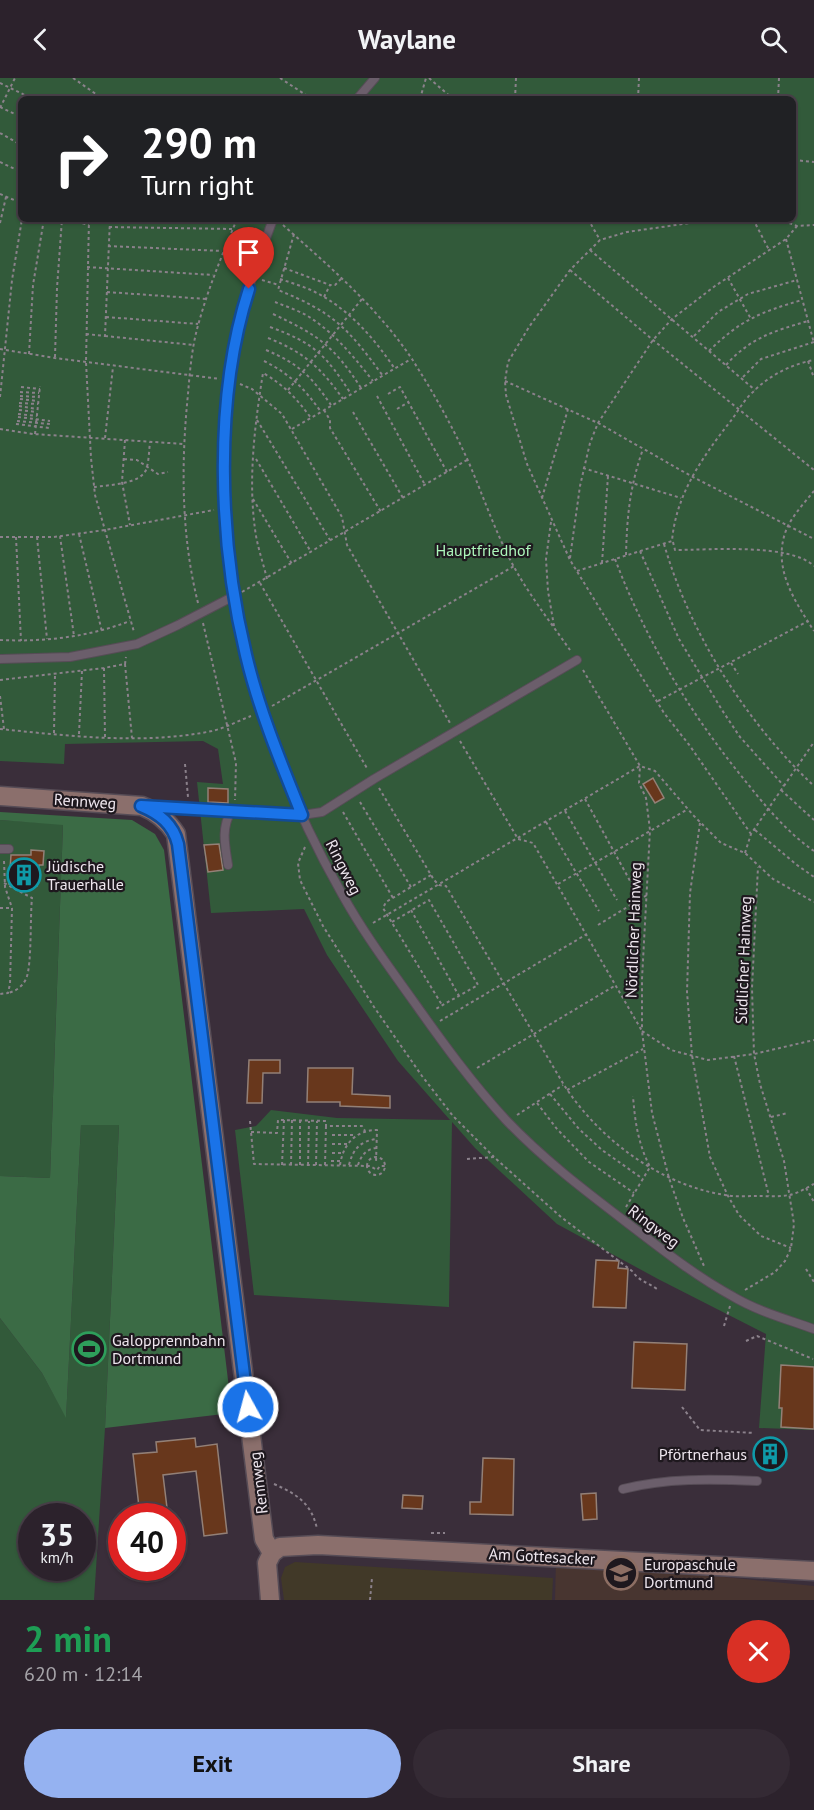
<!DOCTYPE html>
<meta charset="utf-8">
<style>
:root{--surface:#2c222c;--page:#342a34;--text:#f1f3f6;--muted:#a6a4a9;--line:#483f48;--accent:#95b2f1}
body{margin:0;font-family:"PT Sans",sans-serif;background:var(--page);color:var(--text);height:100vh;display:flex;flex-direction:column;font-size:22px;white-space:nowrap}
*{box-sizing:border-box;margin:0}
p{font-size:20px;color:var(--muted)}
.icon{flex:none;width:33px;height:33px;fill:none;stroke:currentColor;stroke-width:2;stroke-linecap:round;stroke-linejoin:round}
.map{position:relative;height:1522px;overflow:hidden}
.side{display:flex;flex-direction:column;background:var(--surface);flex:1}
.side>*{flex:none}
.banner{position:absolute;left:18px;top:18px;width:778px;height:126px;border-radius:9px;box-shadow:0 2px 4px #0004,0 0 0 2px var(--line);background:#202124;color:#fff;overflow:hidden}
.speed{position:absolute;left:18px;top:1425px;display:flex;gap:12px;font-size:30px;font-weight:700;text-align:center}
.speed>*{display:grid;place-content:center;width:78px;height:78px;border-radius:50%;background:var(--surface);box-shadow:0 2px 4px #0004,0 0 0 2px var(--line);line-height:1}
.speed small{font-size:15px;font-weight:400}
.speed .limit{border:9px solid #d22;background:#fff;color:#111}
.pin{position:absolute;display:grid;place-items:center;width:51px;height:51px;color:#fff;margin:-62px -26px;border-radius:50% 50% 50% 0;rotate:-45deg;box-shadow:0 0 6px #0007}
.pin .icon{rotate:45deg}
.me{position:absolute;width:66px;margin:-33px;rotate:353deg;stroke-linejoin:round;filter:drop-shadow(0 0 4px #0008)}
.turn{display:flex;align-items:center;gap:21px;height:126px;padding:0 24px;font-size:27px}
.turn .icon{width:78px;height:78px;stroke-width:2.5}
.turn b{display:block;font-size:42px;line-height:51px}
.round{display:grid;place-items:center;flex:none;width:63px;height:63px;border-radius:32px;background:var(--page)}
.headline{display:flex;align-items:center;justify-content:space-between;height:102px;padding:0 24px}
h1{font-size:36px;font-weight:800;line-height:45px;color:#1e9e55}
.action{display:flex;gap:12px;margin-top:auto;padding:12px 24px}
.action a{flex:1;height:69px;border-radius:36px;background:var(--accent);color:#111;font-size:24px;font-weight:800;line-height:69px;text-align:center}
.action a+a{background:var(--page);color:var(--text)}
header{display:flex;justify-content:space-between;align-items:center;height:78px;padding:0 24px;background:var(--surface);font-size:27px;font-weight:800}
.map>svg:first-child{display:block}
.commercial{fill:#413928}
.education{fill:#483530}
.green{fill:#325a3a;fill-rule:evenodd}
.forest{fill:#3b6b45}
.building{fill:#68371c;stroke:#938077;stroke-width:1.5}
.lines{fill:none;stroke-linecap:round;stroke-linejoin:round}
.lane-casing{stroke:#564c56;stroke-width:10}
.secondary-casing{stroke:#564c56;stroke-width:21}
.path{stroke:#8b818b;stroke-width:2;stroke-dasharray:3 3;stroke-linecap:butt}
.lane{stroke:#6b5e6b;stroke-width:8}
.secondary{stroke:#8b6f6c;stroke-width:18}
.route-casing{stroke:#114b97;stroke-width:15}
.route{stroke:#1a73e8;stroke-width:10}
.labels{text-anchor:middle;dominant-baseline:central;stroke-width:4.5;stroke-linejoin:round;paint-order:stroke}
.park-label{font-size:16px;fill:#adf7bb;stroke:#1e181e}
.street-label{font-size:16px;fill:#eee6ee;stroke:#1e181e}
.poi-label{font-size:16px;fill:#eee6ee;stroke:#1e181e;text-anchor:start}
</style>
<header><svg class="icon" aria-label="back" viewBox="0 0 24 24"><path d="M15 5l-7 7 7 7"/></svg>Waylane<svg class="icon" aria-label="search" viewBox="0 0 24 24"><circle cx="10" cy="10" r="6"/><path d="M15 15l6 6"/></svg></header>
<div class="map">
<svg width="814" height="1522" viewBox="0 0 814 1522">
<rect width="100%" height="100%" fill="#3a2e3a"/>
<path class="commercial" d="M295 1484 553 1500 552 1522H284L281 1500 285 1489Z"/>
<path class="education" d="M556 1482 814 1508V1522H555Z"/>
<path class="green" d="M0 0H814V1352L759 1350 766 1256 658 1201 557 1146 475 1070 452 1044 449 1229 254 1217 235 1052 256 1048 271 1032 337 1040 450 1042 398 983 327 877 304 831 211 835 197 704 223 706 218 671 203 663 65 666 64 686 0 683ZM21 21H794V141H21Z
M0 742 63 746 50 1100 0 1098Z
M81 1047H119L105 1350 94 1522H0V1240L42 1295 66 1339ZM32 1438H82V1490H32Z"/>
<path class="forest" d="M0 734 132 742 155 756 164 772 232 1335 105 1350 119 1047H81L66 1340 42 1295 0 1240V1098L50 1100 63 747 0 742Z"/>
<path class="building" d="M653 700 664 720 655 725 643 706Z
M208 710 228 711V725L208 724Z
M219 766 223 792 208 794 204 767Z
M31 772 44 773 43 787H39L37 808 9 806 11 777H31Z
M249 982H280V995H263L262 1025H247Z
M308 990H353L352 1016 390 1018V1030L340 1028V1024H307Z
M596 1182 619 1183 618 1190 628 1191 626 1230 593 1229Z
M634 1264 687 1266 685 1312 632 1310Z
M781 1287 814 1289V1351L781 1349 782 1330H779Z
M195 1360 196 1369 217 1366 227 1455 204 1458 196 1393 163 1397 168 1438H140L133 1376 157 1374 156 1364Z
M483 1380 514 1381 513 1437 470 1436V1424H481Z
M596 1415 597 1441 583 1442 581 1416Z
M403 1417 423 1418 422 1431 402 1430Z"/>
<g class="lines">
<defs>
<path id="lane" d="M357 21 375 0
M273 141C263 169 252 197 245 225 228 291 222 360 224 428 228 560 277 702 342 816 363 854 389 889 414 924 443 965 472 1005 506 1042 542 1080 584 1112 626 1144 660 1170 694 1197 732 1218 757 1233 786 1241 814 1251
M0 581 70 579 137 566 178 547 234 518
M155 729 302 737 322 734 374 701 577 582
M0 771H9
M228 787C225 767 221 751 231 733
M623 1411C666 1400 712 1401 757 1403"/>
<path id="secondary" d="M0 718 142 728C157 734 167 742 176 756L264 1461 272 1475
M272 1475 280 1469 318 1467 814 1493
M270 1522 267 1485 272 1475"/>
</defs>
<use href="#lane" class="lane-casing"/>
<use href="#secondary" class="secondary-casing"/>
<path class="path" d="M73 0 103 21
M280 0 312 21
M429 0 453 21
M0 5 33 21
M420 21 426 0
M515 21 516 0
M638 21 639 0
M778 21 779 0
M0 29 21 39
M0 30 15 0
M0 55 21 67
M794 82 814 84
M0 84 21 94
M0 116 21 125
M65 141 89 147
M89 141 86 284 91 380 95 417 134 554
M588 141 600 162
M718 141 627 154 600 162 570 192 529 249 508 284 505 303 506 317 527 386 570 482 664 635 690 668 751 756
M753 141 769 172
M778 141 797 148 814 147
M0 145 6 119
M283 147C329 188 377 229 412 281 433 314 453 349 469 385 484 420 496 456 514 489 530 518 551 545 570 572
M109 149 232 151
M294 156 278 212C333 234 348 250 383 298
M786 161 814 265
M108 168 222 173
M590 172 755 312
M87 189 213 197
M284 190 330 207
M570 192 653 262 814 392
M728 200 751 241
M280 201C292 205 305 209 315 214 350 232 373 259 395 291
M262 202 279 207
M107 214 206 221
M324 219 330 207H335L341 201
M275 224C285 228 297 232 306 237 334 254 353 278 373 303
M273 236C318 257 334 268 361 310
M106 239 198 246
M270 249C314 265 326 277 351 316
M86 256 105 258 110 141
M105 258 194 267
M694 258 718 234 748 216 797 202
M268 260C304 274 321 290 343 321
M0 271 55 280 220 301
M266 272C299 286 311 298 331 327
M709 273C740 242 761 234 802 222
M29 276 33 207 44 141
M55 279 57 210 62 141
M264 283C290 296 305 311 321 334
M808 283 814 300
M726 287C750 260 774 253 808 243
M743 299 761 281 814 264
M505 303 598 345 691 398 814 461
M240 306 252 311 282 336 342 439 347 467 450 645
M21 309 40 311
M288 312 362 221
M20 314 39 315
M388 316 400 309 447 394
M20 318 39 319
M377 318 425 407
M0 319 12 202 22 141
M20 321 38 323
M19 325 38 326
M19 328 37 331
M397 331 409 324
M19 332 37 334
M324 332 330 342V350L381 434
M353 334 403 420
M18 336 37 338
M18 339 50 343
M257 342 330 462
M17 343 50 346
M16 346 49 350
M0 351 33 356 184 366
M292 351 411 281
M35 356 40 308
M105 360 113 289
M125 362 122 404 130 447
M124 381 137 382 158 396 168 394
M256 381 311 474
M583 390 681 420
M94 409C109 407 140 406 146 392 149 384 149 372 150 364
M814 413C805 424 793 437 787 450 771 488 794 522 814 553
M542 420 568 331
M253 421 292 486
M551 444 546 481 548 513 554 548
M79 456 102 554
M60 458 74 558
M0 459H54L105 452 214 432
M16 459 21 563
M37 459 47 561
M673 464 675 472C709 472 790 465 814 488
M664 466C690 556 746 644 814 708
M640 473 679 561 722 632 740 659 784 708
M626 477C627 437 630 408 643 371
M570 480 580 408 590 365 598 345 653 262 672 241 715 208 786 161 797 148
M615 481C646 563 691 637 747 705 766 729 788 755 814 773
M602 485 608 398
M577 493 672 463C676 415 704 377 733 340 739 331 745 321 753 314 768 298 792 286 814 282
M267 501C263 484 257 468 255 451 248 400 255 345 263 295 284 307 297 321 311 340
M260 505 368 692
M242 514 467 382
M198 525C181 457 181 386 188 316 190 292 192 267 199 244 209 208 223 175 237 141
M203 545 236 685 235 722
M0 562C45 564 88 559 130 543
M731 585 738 596
M125 586 132 660
M104 590 105 659
M583 592 640 688 639 705 646 720 650 752 642 901V950
M0 602 104 590 125 586 126 579
M0 618 4 651
M658 623 808 543
M272 628 514 488
M0 651C70 658 143 667 212 653 225 650 238 643 251 638
M54 655 55 596
M79 656 82 593
M460 663 518 761 533 765 642 953 652 1035 669 1100 683 1140 704 1188
M185 686 188 719
M379 710 434 802 439 807 446 808 564 1007C599 1061 660 1107 725 1117 736 1119 747 1118 757 1118 767 1118 779 1119 789 1117 797 1116 806 1110 814 1106
M781 712 814 742
M585 721 640 821
M360 724 411 809
M565 733 617 822
M343 734 393 820
M546 744 599 833
M700 745 690 815 687 914 692 977 710 1079 728 1118 739 1137 761 1158 791 1170
M755 752 797 787 814 799
M305 769 298 785 300 802 323 848 374 929 422 998 453 1038 494 1079
M745 775 751 756 814 664
M4 783 5 809 12 830
M431 797 386 824 383 830 442 927
M4 805 32 820C30 838 32 888 26 901 22 909 16 913 8 915
M558 806 688 731
M0 830H12L10 906 8 915 0 916
M411 832 459 918
M392 844 429 822 478 907 434 932
M373 845 640 688 655 693 693 737 721 765 745 775 773 801 814 824
M598 847 647 817
M440 943 587 856
M642 953 671 972 708 982 754 976 814 962
M734 978 769 1118
M477 990 616 907
M567 1012 643 971
M550 1016 579 1051 602 1072 643 1101
M537 1025 557 1051 589 1084 634 1115
M517 1037 563 1007
M771 1039 788 1035
M250 1043 254 1086 370 1088 377 1092 380 1088H385
M251 1054 277 1055 278 1042 326 1043V1048H362L365 1053
M332 1057H356
M332 1066H347
M332 1075H343
M367 1088a9 9 0 1 1 18 0a9 9 0 1 1-18 0Z
M467 1081 494 1079 561 1139 632 1193C639 1203 647 1204 657 1211
M331 1083H341
M282 1087 284 1042
M291 1087 292 1042
M300 1087V1042
M308 1087 309 1043
M316 1087 317 1043
M325 1087 326 1048
M340 1087C343 1066 356 1052 377 1052L376 1084
M349 1087C353 1071 360 1063 377 1061
M358 1087C361 1078 366 1071 376 1070
M806 1110 814 1124
M626 1129 650 1089C638 1065 635 1044 633 1018
M806 1191 814 1204
M745 1212 775 1194 785 1183 791 1170 794 1146 784 1083 760 1006 754 976 752 910 758 789
M724 1248 730 1228
M746 1263 757 1258 813 1281
M682 1329 700 1352 754 1355
M274 1406C297 1416 312 1426 317 1451
M431 1455H445
M370 1522 372 1500"/>
<use href="#lane" class="lane"/>
<use href="#secondary" class="secondary"/>
</g>
<g class="lines">
<defs>
<path id="route" d="M248 1329 178 766C173 746 160 736 141 728L302 737C281 685 259 632 246 577 219 465 213 322 249 211"/>
</defs>
<use href="#route" class="route-casing"/>
<use href="#route" class="route"/>
</g>
<defs>
<symbol id="building-ring" viewBox="-11 -11 22 22"><circle r="9.5" fill="#1e181e" stroke="#0f9aa8" stroke-width="1.5"/><path d="M-4-6H4V6H1V3H-1V6H-4ZM-2.5-4.3h1.7v1.8h-1.7ZM.8-4.3h1.7v1.8H.8ZM-2.5-1h1.7V.8h-1.7ZM.8-1h1.7V.8H.8Z" fill="#0f9aa8"/></symbol>
<symbol id="stadium-ring" viewBox="-11 -11 22 22"><circle r="9.5" fill="#1e181e" stroke="#2e9e5b" stroke-width="1.5"/><path d="M0-5a6.5 5 0 1 0 0 10a6.5 5 0 1 0 0-10ZM-3.5-1.8h7v3.6h-7Z" fill="#2e9e5b"/></symbol>
<symbol id="school-ring" viewBox="-11 -11 22 22"><circle r="9.5" fill="#1e181e" stroke="#8d6e63" stroke-width="1.5"/><path d="M0-5L7-2L0 1L-7-2ZM-4 1L0 2.5L4 1V4Q0 6-4 4Z" fill="#8d6e63"/></symbol>
</defs>
<g fill-rule="evenodd">
<use href="#building-ring" x="5" y="778" width="38" height="38"/>
<use href="#stadium-ring" x="70" y="1252" width="38" height="38"/>
<use href="#building-ring" x="751" y="1357" width="38" height="38"/>
<use href="#school-ring" x="602" y="1476" width="38" height="38"/>
</g>
<g class="labels">
<g class="park-label">
<text x="483" y="472">Hauptfriedhof</text>
</g>
<g class="street-label">
<text transform="translate(85 723) rotate(4)">Rennweg</text>
<text transform="translate(344 789) rotate(63)">Ringweg</text>
<text transform="translate(633 852) rotate(-88)">Nördlicher Hainweg</text>
<text transform="translate(743 882) rotate(-88)">Südlicher Hainweg</text>
<text transform="translate(654 1148) rotate(37)">Ringweg</text>
<text transform="translate(258 1405) rotate(-97)">Rennweg</text>
<text transform="translate(542 1478) rotate(3)">Am Gottesacker</text>
</g>
<g class="poi-label">
<text x="47" y="788">Jüdische<tspan x="47" dy="18">Trauerhalle</tspan></text>
<text x="112" y="1262">Galopprennbahn<tspan x="112" dy="18">Dortmund</tspan></text>
<text x="747" y="1376" text-anchor="end">Pförtnerhaus</text>
<text x="644" y="1486">Europaschule<tspan x="644" dy="18">Dortmund</tspan></text>
</g>
</g>
</svg>
<div class="speed"><div>35<small>km/h</small></div><div class="limit">40</div></div>
<div class="pin" style="left:249px;top:211px;background:#d93025"><svg class="icon" aria-label="arrive" viewBox="0 0 24 24"><path d="M6 21V4h12l-3 4 3 4H6"/></svg></div>
<svg class="me" style="left:248px;top:1329px" viewBox="-20 -20 40 40"><circle r="17" fill="#1a73e8" stroke="#fff" stroke-width="3"/><path d="M0-11L8 9 0 5-8 9z" fill="#fff"/></svg>
<div class="banner">
<div class="turn"><svg class="icon" aria-label="right" viewBox="0 0 24 24"><path d="M7 20v-9h11M14 6l5 5-5 5"/></svg><div><b>290 m</b>Turn right</div></div>
</div>
</div>
<section class="side">
<div class="headline"><div><h1>2 min</h1><p>620 m · 12:14</p></div><a class="round" style="background:#d93025;color:#fff"><svg class="icon" aria-label="close" viewBox="0 0 24 24"><path d="M6 6l12 12M18 6L6 18"/></svg></a></div>
<div class="action"><a>Exit</a><a>Share</a></div>
</section>
